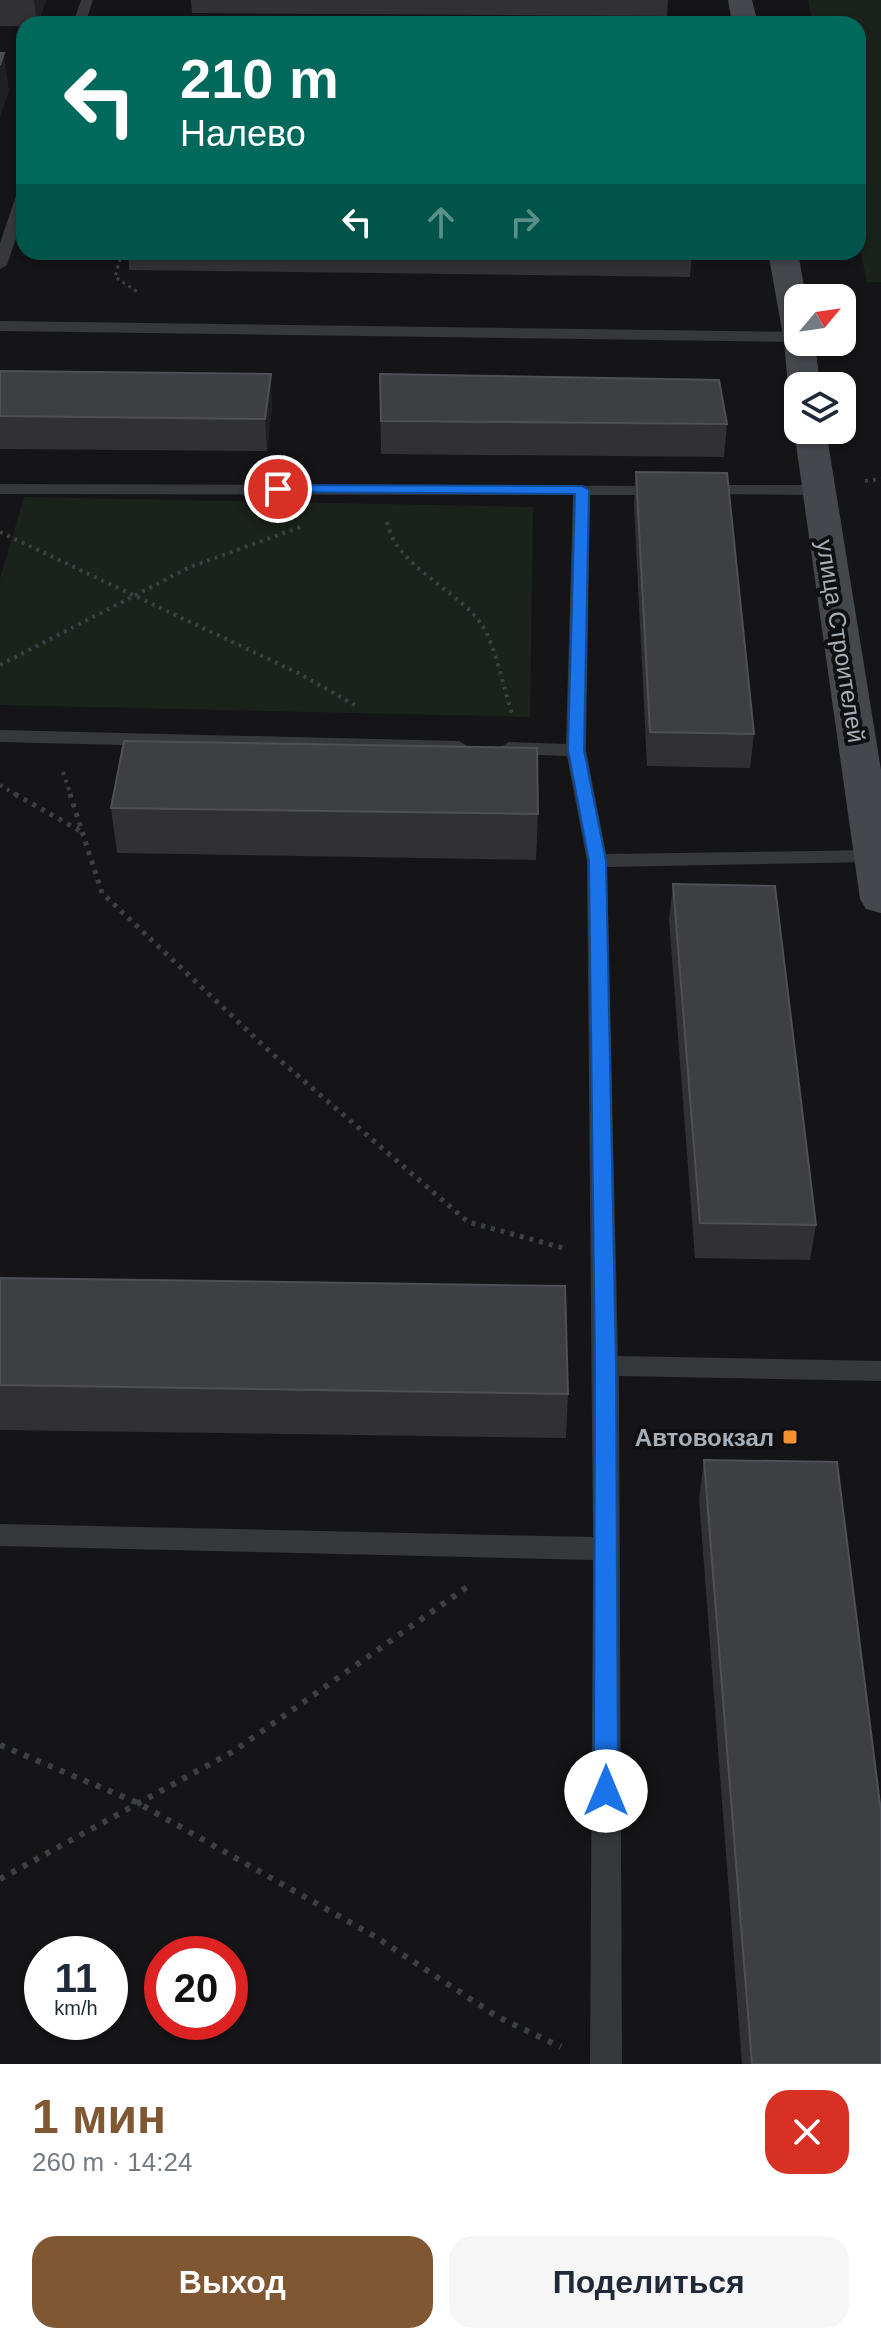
<!DOCTYPE html>
<html lang="ru">
<meta charset="utf-8">
<style>
:root{--surface:#fff;--page:#f6f6f7;--text:#1f2937;--muted:#747a83;--accent:#7f5733}
body{margin:0;font-family:Helvetica,sans-serif;background:var(--page);color:var(--text);height:100vh;display:flex;flex-direction:column;font-size:30px;white-space:nowrap}
*{box-sizing:border-box;margin:0}
p{font-size:26px;color:var(--muted)}
.icon{flex:none;width:44px;height:44px;fill:none;stroke:currentColor;stroke-width:2;stroke-linecap:round;stroke-linejoin:round}
.map{position:relative;height:2064px;overflow:hidden}
.details{display:flex;flex-direction:column;background:var(--surface);flex:1}
.details>*{flex:none}
.hud{position:absolute;left:16px;top:16px;width:850px;height:244px;border-radius:24px;box-shadow:0 2px 6px #0004;background:#00695c;color:#fff;overflow:hidden}
.needle{width:52px;rotate:61deg}
.buttons{position:absolute;left:784px;top:284px;display:grid;gap:16px}
.buttons a{display:grid;place-items:center;width:72px;height:72px;border-radius:16px;background:var(--surface);box-shadow:0 2px 6px #0004;font-size:40px}
.speed{position:absolute;left:24px;top:1936px;display:flex;gap:16px;font-size:40px;font-weight:700;text-align:center}
.speed>*{display:grid;place-content:center;width:104px;height:104px;border-radius:50%;background:var(--surface);box-shadow:0 2px 6px #0004;line-height:1}
.speed small{font-size:20px;font-weight:400}
.speed .limit{border:12px solid #d22;background:#fff;color:#111}
.pin{position:absolute;display:grid;place-items:center;width:68px;height:68px;color:#fff;margin:-34px;border:4px solid #fff;border-radius:50%;box-shadow:0 2px 8px #0007}
.me{position:absolute;width:88px;margin:-44px;rotate:0deg;stroke-linejoin:round;filter:drop-shadow(0 0 6px #0008)}
.turn{display:flex;align-items:center;gap:28px;height:168px;padding:0 32px;font-size:36px}
.turn .icon{width:104px;height:104px;stroke-width:2.5}
.turn b{display:block;font-size:56px;line-height:68px}
.lanes{display:flex;align-items:center;height:76px;padding:0 32px;background:#0003;justify-content:center;gap:40px;direction:ltr}
.lanes .off{opacity:.35}
.round{display:grid;place-items:center;flex:none;width:84px;height:84px;border-radius:24px;background:var(--page)}
.overview{display:flex;align-items:center;justify-content:space-between;height:136px;padding:0 32px}
h1{font-size:48px;font-weight:800;line-height:60px;color:var(--accent)}
.cta{display:flex;gap:16px;margin-top:auto;padding:16px 32px}
.cta a{flex:1;height:92px;border-radius:24px;background:var(--accent);color:#fff;font-size:32px;font-weight:800;line-height:92px;text-align:center}
.cta a+a{background:var(--page);color:var(--text)}
.map>svg:first-child{display:block}
.green{fill:#1b221b}
.lines{fill:none;stroke-linecap:round;stroke-linejoin:round}
.path-far3{stroke:#3c3f43;stroke-width:3;stroke-dasharray:3 4;stroke-linecap:butt}
.path-far2{stroke:#3c3f43;stroke-width:4;stroke-dasharray:3 5;stroke-linecap:butt}
.path-far1{stroke:#3c3f43;stroke-width:5;stroke-dasharray:4 6;stroke-linecap:butt}
.path{stroke:#3c3f43;stroke-width:6;stroke-dasharray:5 8;stroke-linecap:butt}
.lane{fill:#36383c;fill-rule:evenodd}
.secondary{fill:#44474c;fill-rule:evenodd}
.wall{fill:#313135}
.shaded-wall{fill:#202023}
.building{fill:#3d3f43;stroke:#4e5055;stroke-width:2}
.route{fill:#1a73e8;stroke:#114b97;stroke-width:2}
.poi-dot{fill:#f58f2f;stroke:#101012;stroke-width:3}
.labels{text-anchor:middle;dominant-baseline:central;stroke-width:8;stroke-linejoin:round;paint-order:stroke}
.street-label{font-size:24px;fill:#a6aeb7;stroke:#101012}
.poi-label{font-size:24px;font-weight:bold;fill:#a6aeb7;stroke:#101012;text-anchor:end}
</style>
<div class="map">
<svg width="881" height="2064" viewBox="0 0 881 2064">
<rect width="100%" height="100%" fill="#151517"/>
<path class="green" d="M808 0H881V282H867L858 240V24H813Z
M24 497 533 507 530 717 0 705V579Z"/>
<g class="lines">
<path class="path-far3" d="M122 252 115 277 139 293"/>
<path class="path-far2" d="M865 481 881 479
M387 522C397 568 455 587 482 625 494 642 505 692 512 714
M0 532 300 674 358 707
M0 665 190 567 303 526
M63 772 71 796
M0 785 18 796"/>
<path class="path-far1" d="M15 794 82 832
M70 794 102 893 268 1050 468 1222 563 1248"/>
<path class="path" d="M0 1745 138 1803 376 1937 498 2017 561 2047
M0 1879 234 1751 467 1587"/>
<path class="lane" d="M81 0H93L85 24H73Z
M24 189V215L7 265 0 269V243L17 193Z
M0 321 798 332V342L0 331Z
M0 484 669 486 671 490 669 494 663 495H590L586 750 606 854 881 850V860L874 862 607 867 618 1356 881 1361V1381L619 1376 622 2064H590L593 1560 0 1546V1524L593 1537 587 861 567 756 509 754 499 748 509 742 566 744 573 495 0 494Z
M701 485H817L825 490 817 495 695 494 693 490 695 486Z
M0 730 459 741 469 747 459 753 0 742Z"/>
<path class="secondary" d="M728 0H752L758 24H732Z
M768 252H798L806 298H798V342H815L820 386H798V394L788 386 784 341Z
M798 424V430H826L881 770V913L866 909 860 899 794 430Z"/>
</g>
<path class="wall" d="M0 0H46L38 24H24V26H0Z
M191 0H668L667 16 192 13Z
M128 252H692L690 277 129 270Z
M0 371 272 406 267 451 0 449Z
M380 374 727 424 724 457 381 454Z
M636 472 754 734 750 768 647 766 634 505Z
M111 808 538 814 536 860 117 853Z
M673 884 816 1225 810 1260 695 1258 669 919Z
M0 1278 568 1394 566 1438 0 1430Z
M704 1460 881 2064H742L699 1499Z"/>
<path class="shaded-wall" d="M34 0H46L38 24H37Z
M4 53 9 91 0 117V65Z
M271 374 272 406 267 451 265 419Z"/>
<path class="building" d="M0 53H4L0 65Z
M0 371 271 374 265 419 0 416Z
M380 374 719 380 727 424 381 421Z
M636 472 727 473 754 734 650 732Z
M124 741 537 748 538 814 111 808Z
M673 884 775 886 816 1225 700 1223Z
M0 1278 565 1286 568 1394 0 1385Z
M704 1460 837 1462 881 1812V2064H752Z"/>
<path class="route" d="M278 485 582 486 589 490 584 750 606 861 616 1366 618 1791 615 1799 606 1802 598 1799 594 1791 595 1366 589 861 568 750 575 494 273 492 271 489Z"/>
<rect class="poi-dot" x="782" y="1429" width="16" height="16" rx="4"/>
<g class="labels">
<g class="street-label">
<text transform="translate(841 641) rotate(81)">улица Строителей</text>
</g>
<g class="poi-label">
<text x="774" y="1437">Автовокзал</text>
</g>
</g>
</svg>
<div class="buttons">
<a><svg class="needle" viewBox="-14 -14 28 28"><path d="M0-13l5 13h-10z" fill="#e53935"/><path d="M0 13l5-13h-10z" fill="#747a83"/></svg></a>
<a><svg class="icon" aria-label="layers" viewBox="0 0 24 24"><path d="M12 4l9 5-9 5-9-5zM3 14l9 5 9-5"/></svg></a>
</div>
<div class="speed"><div>11<small>km/h</small></div><div class="limit">20</div></div>
<div class="pin" style="left:278px;top:489px;background:#d93025"><svg class="icon" aria-label="arrive" viewBox="0 0 24 24"><path d="M6 21V4h12l-3 4 3 4H6"/></svg></div>
<svg class="me" style="left:606px;top:1791px" viewBox="-20 -20 40 40"><circle r="19" fill="#fff"/><path d="M0-13L10 11 0 6-10 11z" fill="#1a73e8"/></svg>
<div class="hud">
<div class="turn"><svg class="icon" aria-label="left" viewBox="0 0 24 24"><path d="M17 20v-9H6M10 6l-5 5 5 5"/></svg><div><b>210 m</b>Налево</div></div>
<div class="lanes"><svg class="icon" aria-label="left" viewBox="0 0 24 24"><path d="M17 20v-9H6M10 6l-5 5 5 5"/></svg><svg class="icon off" aria-label="ahead" viewBox="0 0 24 24"><path d="M12 20V5M6 11l6-6 6 6"/></svg><svg class="icon off" aria-label="right" viewBox="0 0 24 24"><path d="M7 20v-9h11M14 6l5 5-5 5"/></svg></div>
</div>
</div>
<section class="details">
<div class="overview"><div><h1>1 мин</h1><p>260 m · 14:24</p></div><a class="round" style="background:#d93025;color:#fff"><svg class="icon" aria-label="close" viewBox="0 0 24 24"><path d="M6 6l12 12M18 6L6 18"/></svg></a></div>
<div class="cta"><a>Выход</a><a>Поделиться</a></div>
</section>
